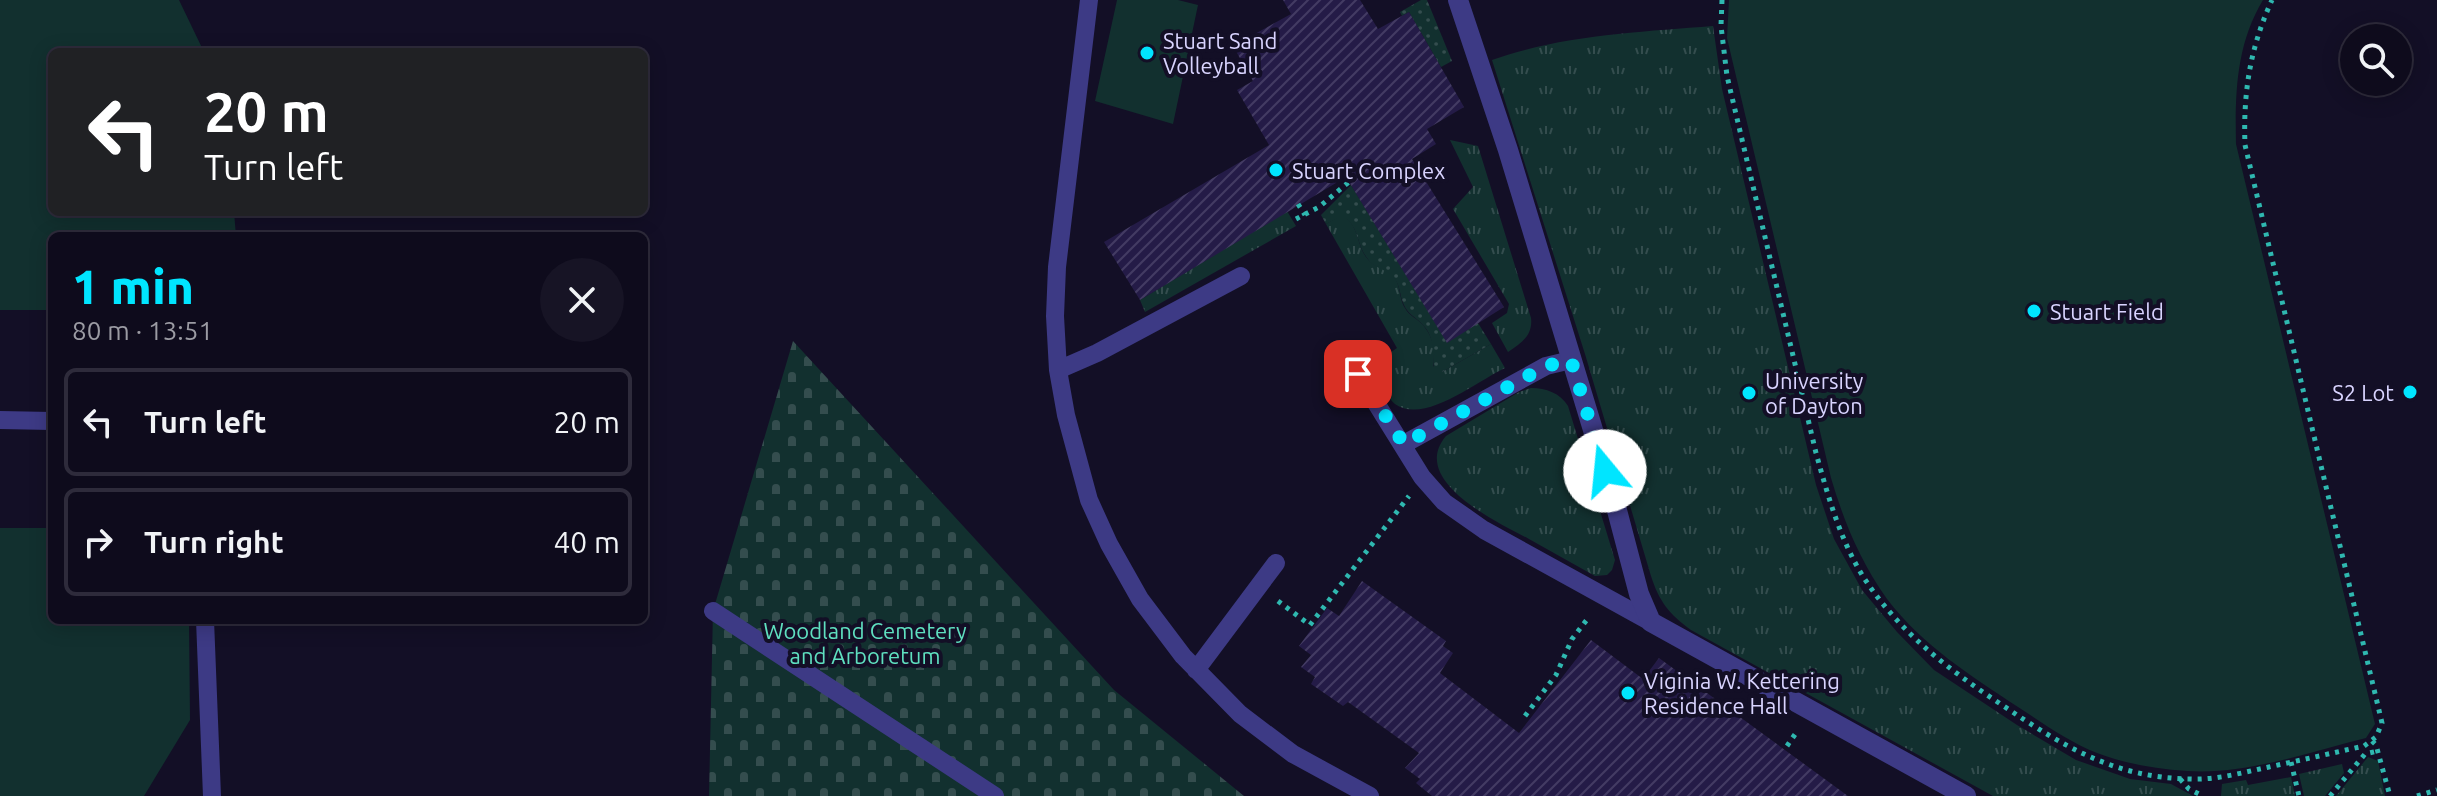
<!DOCTYPE html>
<meta charset="utf-8">
<style>
:root{--surface:#0e0b1c;--page:#171425;--text:#f1f3f6;--muted:#9b9ba3;--line:#2e2b3b;--accent:#00e5ff}
body{margin:0;font-family:Ubuntu,sans-serif;background:var(--page);color:var(--text);height:100vh;display:flex;flex-direction:column;font-size:30px;white-space:nowrap}
*{box-sizing:border-box;margin:0}
p{font-size:26px;color:var(--muted)}
.icon{flex:none;width:44px;height:44px;fill:none;stroke:currentColor;stroke-width:2;stroke-linecap:round;stroke-linejoin:round}
.map{position:relative;flex:1;overflow:hidden}
.sheet{position:absolute;left:48px;top:232px;width:600px;height:392px;display:flex;flex-direction:column;background:var(--surface);border-radius:12px;box-shadow:0 4px 20px #0003,0 0 0 2px var(--line)}
.sheet>*{flex:none}
.top-card{position:absolute;left:48px;top:48px;width:600px;height:168px;border-radius:12px;box-shadow:0 4px 20px #0003,0 0 0 2px var(--line);background:#202124;color:#fff;overflow:hidden}
.tools{position:absolute;left:2340px;top:24px;display:grid;gap:16px}
.tools a{display:grid;place-items:center;width:72px;height:72px;border-radius:50%;background:var(--surface);box-shadow:0 4px 20px #0003,0 0 0 2px var(--line);font-size:40px}
.pin{position:absolute;display:grid;place-items:center;width:68px;height:68px;color:#fff;margin:-34px;border-radius:16px;box-shadow:0 4px 12px #0006}
.me{position:absolute;width:88px;margin:-44px;rotate:343deg;stroke-linejoin:round;filter:drop-shadow(0 0 6px #0008)}
.turn{display:flex;align-items:center;gap:28px;height:168px;padding:0 24px;font-size:36px}
.turn .icon{width:104px;height:104px;stroke-width:2.5}
.turn b{display:block;font-size:56px;line-height:68px}
.round{display:grid;place-items:center;flex:none;width:84px;height:84px;border-radius:42px;background:var(--page)}
.head{display:flex;align-items:center;justify-content:space-between;height:136px;padding:0 24px}
h1{font-size:48px;font-weight:800;line-height:60px;color:var(--accent)}
ul{padding:0;list-style:none}
li{display:flex;align-items:center;gap:24px;height:108px;margin:0 16px 12px;padding:0 8px;border:4px solid var(--line);border-radius:12px}
li div{flex:1}
li b{display:block;font-size:30px}
li em{font-style:normal}
.map>svg:first-child{display:block}
.grass{fill:url(#grass-tufts)}
.cemetery{fill:url(#cemetery-stones)}
.garden{fill:url(#garden-dots)}
.pitch{fill:#12302f}
.building{fill:url(#building-hatch)}
.lines{fill:none;stroke-linecap:round;stroke-linejoin:round}
.path{stroke:#2fb8b0;stroke-width:5;stroke-dasharray:4 6;stroke-linecap:butt}
.lane{stroke:#3d3a85;stroke-width:18}
.street{stroke:#3d3a85;stroke-width:20}
.route{stroke:#00e5ff;stroke-width:14;stroke-dasharray:0 25.2}
.poi-dot{fill:#00e5ff;stroke:#130f26;stroke-width:3}
.labels{text-anchor:middle;dominant-baseline:central;stroke-width:8;stroke-linejoin:round;paint-order:stroke}
.poi-label{font-size:22px;fill:#d9d4ff;stroke:#130f26;text-anchor:start}
.park-label{font-size:22px;fill:#5fe0c0;stroke:#130f26}
</style>
<div class="map">
<svg width="2437" height="796" viewBox="0 0 2437 796">
<defs>
<pattern id="grass-tufts" width="24" height="20" patternUnits="userSpaceOnUse" patternTransform="scale(2)"><rect width="24" height="20" fill="#12302f"/><path d="M3 7l-1-3M5 7V3M7 7l1-3M15 17l-1-3M17 17v-4M19 17l1-3" fill="none" stroke="#344d4e"/></pattern>
<pattern id="cemetery-stones" width="16" height="16" patternUnits="userSpaceOnUse" patternTransform="scale(2)"><rect width="16" height="16" fill="#12302f"/><path d="M2 7V4a2 2 0 0 1 4 0v3zM10 15v-3a2 2 0 0 1 4 0v3z" fill="#344d4e"/></pattern>
<pattern id="garden-dots" width="8" height="8" patternUnits="userSpaceOnUse" patternTransform="scale(2)"><rect width="8" height="8" fill="#12302f"/><path d="M2 2h.1M6 6h.1" fill="none" stroke="#344d4e" stroke-width="1.8" stroke-linecap="round"/></pattern>
<pattern id="building-hatch" width="6" height="6" patternUnits="userSpaceOnUse" patternTransform="scale(2)"><rect width="6" height="6" fill="#241b47"/><path d="M-1 1l2-2M0 6l6-6M5 7l2-2" fill="none" stroke="#433b63"/></pattern>
</defs>
<rect width="100%" height="100%" fill="#130f26"/>
<path class="grass" d="M1713 26 1722 89 1816 485 1834 539 1862 590 1897 632 1934 670 2017 725 2076 760 2130 779 2171 784 2193 796H1993L1691 630C1669 614 1659 601 1651 576L1585 354 1492 60C1562 35 1640 32 1713 26Z
M1450 140 1478 146 1531 318C1533 336 1521 343 1508 352L1492 323 1507 313 1509 304 1453 209 1473 187Z
M1287 211 1296 226 1145 312 1140 300Z
M1342 215C1359 225 1356 242 1366 257 1373 267 1382 267 1391 274 1402 284 1398 297 1405 308 1409 316 1418 319 1423 325 1434 338 1435 351 1433 366L1442 372 1491 344 1505 368C1477 381 1424 425 1395 404 1387 397 1382 386 1377 377L1381 359 1397 348 1326 224Z
M1531 388C1546 388 1560 393 1568 406L1615 560 1612 570 1607 575 1595 576C1573 564 1551 551 1529 539 1499 523 1408 481 1446 436L1519 392Z
M2368 757 2378 761 2385 796H2336Z
M2342 764 2344 773 2325 796H2304L2299 774Z
M2291 777 2295 796H2221L2222 784 2246 780 2248 785Z"/>
<path class="cemetery" d="M793 341 1114 690 1244 796H709L713 611Z"/>
<path class="garden" d="M1421 0H1427L1452 61 1441 67 1409 12 1402 16 1400 12Z
M1351 185 1447 342 1478 323 1491 344 1442 372 1437 374 1434 370C1432 353 1436 337 1421 323 1415 317 1407 313 1404 305 1399 295 1401 284 1392 276 1384 268 1373 268 1367 258 1356 243 1359 225 1342 216L1326 224 1321 215Z"/>
<path class="pitch" d="M0 0H179L204 52H52V212H234L236 236H52V310H0Z
M1117 0H1178L1198 5 1173 124 1095 101Z
M1729 0H2263C2236 45 2235 93 2236 144L2375 724 2366 738C2309 752 2246 775 2187 771 2156 769 2126 764 2097 753 2069 742 2044 724 2018 707 1971 676 1922 645 1887 599 1860 561 1844 522 1831 478L1727 38Z
M0 528H52V620H189L190 720 144 796H0Z"/>
<path class="building" d="M1283 0H1360L1378 29 1409 12 1464 107 1427 129 1436 144 1412 159 1504 307 1447 343 1346 177 1140 300 1104 242 1269 145 1237 90 1253 81 1233 46 1291 14Z
M1362 581 1446 641 1443 646 1453 653 1440 673 1519 733 1591 640 1643 679 1659 658 1848 796H1432L1416 783 1420 779 1405 768 1419 753 1348 702 1343 706 1311 684 1315 677 1301 667 1311 655 1299 646 1327 608 1339 616Z"/>
<g class="lines">
<path class="path" d="M1722 0 1721 26 1727 76 1816 453C1828 496 1840 540 1864 578 1900 633 1948 669 2002 705 2063 746 2114 778 2191 779 2218 780 2244 772 2269 767 2301 760 2333 753 2364 746L2376 737 2382 723 2245 145C2243 93 2250 48 2272 0
M1298 204 1305 215
M1296 219 1319 207 1349 182
M1278 601 1310 625 1409 496
M1525 716 1556 675 1572 639 1589 617
M2372 741 2376 745 2390 796
M1787 746 1798 730
M2291 762 2299 796
M2180 779 2189 789 2203 796
M2330 796 2365 754 2378 751
M2417 796 2437 790"/>
<path class="lane" d="M1089 0 1057 267 1055 316 1058 370 1066 415 1089 500 1109 544 1140 599 1183 656 1240 714 1293 754 1370 796
M1058 370 1097 353 1241 276
M1358 374 1422 477 1444 502 1484 530 1651 622
M0 420 52 421
M1404 444 1546 366 1571 360
M713 611 995 796
M205 620 212 796
M1196 670 1276 563"/>
<path class="street" d="M1458 0 1508 150 1614 499 1639 594 1651 622 1966 796"/>
</g>
<g class="lines">
<path class="route" d="M1358 374 1404 444 1546 366 1571 360 1605 471"/>
</g>
<g class="poi-dot">
<circle cx="1147" cy="53" r="8"/>
<circle cx="1276" cy="170" r="8"/>
<circle cx="2034" cy="311" r="8"/>
<circle cx="2410" cy="392" r="8"/>
<circle cx="1749" cy="393" r="8"/>
<circle cx="1628" cy="693" r="8"/>
</g>
<g class="labels">
<g class="poi-label">
<text x="1163" y="40">Stuart Sand<tspan x="1163" dy="25">Volleyball</tspan></text>
<text x="1292" y="170">Stuart Complex</text>
<text x="2050" y="311">Stuart Field</text>
<text x="1765" y="380">University<tspan x="1765" dy="25">of Dayton</tspan></text>
<text x="2394" y="392" text-anchor="end">S2 Lot</text>
<text x="1644" y="680">Viginia W. Kettering<tspan x="1644" dy="25">Residence Hall</tspan></text>
</g>
<g class="park-label">
<text x="865" y="630">Woodland Cemetery<tspan x="865" dy="25">and Arboretum</tspan></text>
</g>
</g>
</svg>
<div class="tools">
<a><svg class="icon" aria-label="search" viewBox="0 0 24 24"><circle cx="10" cy="10" r="6"/><path d="M15 15l6 6"/></svg></a>
</div>
<div class="pin" style="left:1358px;top:374px;background:#d93025"><svg class="icon" aria-label="arrive" viewBox="0 0 24 24"><path d="M6 21V4h12l-3 4 3 4H6"/></svg></div>
<svg class="me" style="left:1605px;top:471px" viewBox="-20 -20 40 40"><circle r="19" fill="#fff"/><path d="M0-13L10 11 0 6-10 11z" fill="#00e5ff"/></svg>
<div class="top-card">
<div class="turn"><svg class="icon" aria-label="left" viewBox="0 0 24 24"><path d="M17 20v-9H6M10 6l-5 5 5 5"/></svg><div><b>20 m</b>Turn left</div></div>
</div>
<section class="sheet">
<div class="head"><div><h1>1 min</h1><p>80 m · 13:51</p></div><a class="round"><svg class="icon" aria-label="close" viewBox="0 0 24 24"><path d="M6 6l12 12M18 6L6 18"/></svg></a></div>
<ul>
<li><svg class="icon" aria-label="left" viewBox="0 0 24 24"><path d="M17 20v-9H6M10 6l-5 5 5 5"/></svg><div><b>Turn left</b></div><em>20 m</em></li>
<li><svg class="icon" aria-label="right" viewBox="0 0 24 24"><path d="M7 20v-9h11M14 6l5 5-5 5"/></svg><div><b>Turn right</b></div><em>40 m</em></li>
</ul>
</section>
</div>
